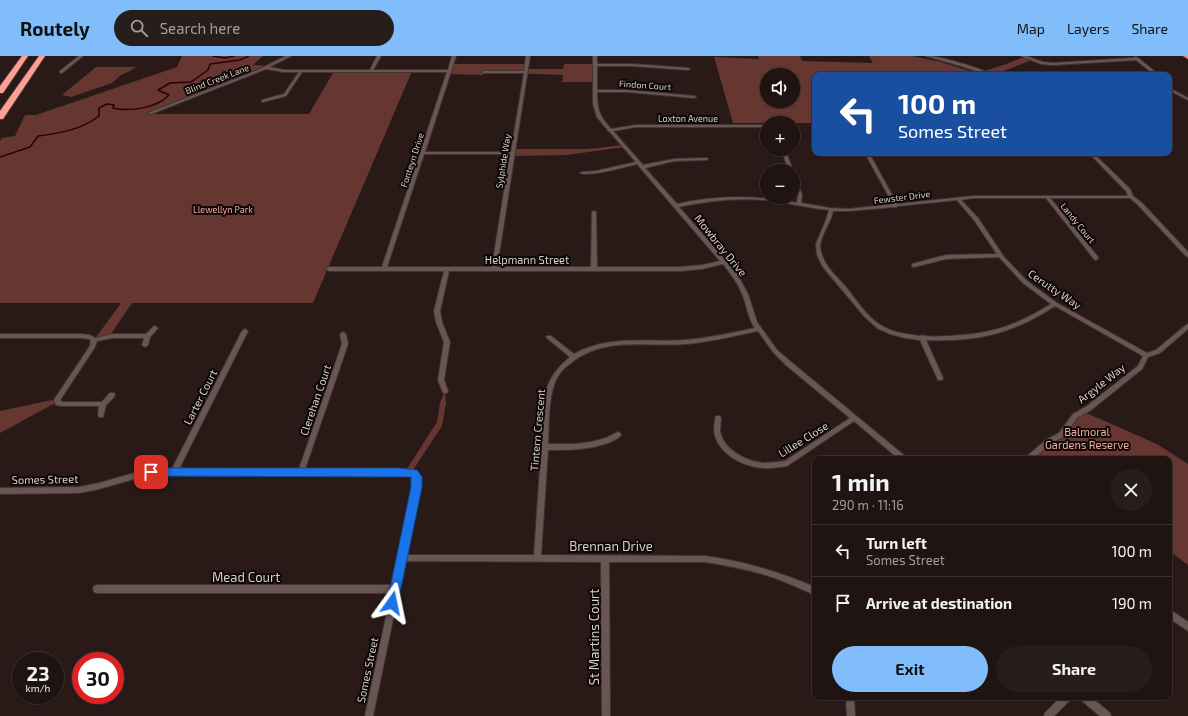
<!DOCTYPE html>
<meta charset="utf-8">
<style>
:root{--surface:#1f1411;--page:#271d1a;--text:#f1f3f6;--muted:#a19e9f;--line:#3c3331;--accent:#81bdfa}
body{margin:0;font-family:"Exo 2",sans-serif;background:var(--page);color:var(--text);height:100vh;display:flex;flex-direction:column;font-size:15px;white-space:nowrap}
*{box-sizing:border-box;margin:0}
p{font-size:13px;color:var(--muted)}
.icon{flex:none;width:22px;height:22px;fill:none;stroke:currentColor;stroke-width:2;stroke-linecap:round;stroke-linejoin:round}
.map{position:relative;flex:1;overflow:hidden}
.sheet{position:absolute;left:812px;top:400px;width:360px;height:244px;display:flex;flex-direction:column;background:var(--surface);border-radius:8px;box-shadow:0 1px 3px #0004,0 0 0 1px var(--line)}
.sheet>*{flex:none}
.top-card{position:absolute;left:812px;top:16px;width:360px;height:84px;border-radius:8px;box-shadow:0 1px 3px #0004,0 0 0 1px var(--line);background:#1a4fa0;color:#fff;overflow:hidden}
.buttons{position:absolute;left:760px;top:12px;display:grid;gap:8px}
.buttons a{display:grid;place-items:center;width:40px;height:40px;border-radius:50%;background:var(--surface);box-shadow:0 1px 3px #0004,0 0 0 1px var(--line);font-size:20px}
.speed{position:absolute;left:12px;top:596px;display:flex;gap:8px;font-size:20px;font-weight:700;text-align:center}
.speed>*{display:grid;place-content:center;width:52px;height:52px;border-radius:50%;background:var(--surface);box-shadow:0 1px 3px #0004,0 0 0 1px var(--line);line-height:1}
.speed small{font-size:10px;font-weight:400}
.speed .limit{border:6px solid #d22;background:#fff;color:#111}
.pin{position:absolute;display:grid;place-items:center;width:34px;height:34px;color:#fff;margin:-17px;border-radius:8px;box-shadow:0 2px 6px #0006}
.me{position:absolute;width:44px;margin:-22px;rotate:12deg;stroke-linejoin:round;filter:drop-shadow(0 0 3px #0008)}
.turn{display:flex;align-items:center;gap:14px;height:84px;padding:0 20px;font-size:18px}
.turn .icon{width:52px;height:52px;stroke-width:2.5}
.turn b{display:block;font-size:28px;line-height:34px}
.round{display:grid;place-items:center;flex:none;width:42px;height:42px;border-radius:21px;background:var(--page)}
.head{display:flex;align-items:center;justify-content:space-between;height:68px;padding:0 20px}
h1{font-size:24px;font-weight:700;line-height:30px}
.action{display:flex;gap:8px;margin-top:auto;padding:8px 20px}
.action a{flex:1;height:46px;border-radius:24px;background:var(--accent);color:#111;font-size:16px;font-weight:700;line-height:46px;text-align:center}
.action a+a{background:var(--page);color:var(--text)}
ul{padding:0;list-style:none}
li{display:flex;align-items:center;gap:12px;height:52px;padding:0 20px;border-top:1px solid var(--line)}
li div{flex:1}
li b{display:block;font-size:15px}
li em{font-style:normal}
header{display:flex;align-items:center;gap:24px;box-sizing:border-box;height:56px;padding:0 20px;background:var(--accent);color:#111}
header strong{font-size:19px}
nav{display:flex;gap:22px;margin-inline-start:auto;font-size:14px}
.search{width:280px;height:36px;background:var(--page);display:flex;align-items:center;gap:10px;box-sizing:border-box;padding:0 14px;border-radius:22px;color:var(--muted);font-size:15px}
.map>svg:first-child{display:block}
.green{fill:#663731;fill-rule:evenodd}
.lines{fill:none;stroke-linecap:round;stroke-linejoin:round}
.stream{stroke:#2a0000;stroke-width:1.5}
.minor-casing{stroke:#413534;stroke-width:2}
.trunk-casing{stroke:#413534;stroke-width:2}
.motorway-casing{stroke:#413534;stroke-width:2}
.minor{fill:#695653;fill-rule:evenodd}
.trunk{fill:#de9186;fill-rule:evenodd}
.motorway{fill:#fca092;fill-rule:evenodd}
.route{fill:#1a73e8;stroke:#114b97}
.labels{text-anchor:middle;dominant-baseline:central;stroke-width:4;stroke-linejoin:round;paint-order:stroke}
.far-street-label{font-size:9px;fill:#dacfcd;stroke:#0d0706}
.far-park-label{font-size:9px;fill:#f6ada2;stroke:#0d0706}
.street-label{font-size:11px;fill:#dacfcd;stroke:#0d0706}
.park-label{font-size:11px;fill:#f6ada2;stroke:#0d0706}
.near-street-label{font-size:13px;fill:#dacfcd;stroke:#0d0706}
</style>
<header>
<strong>Routely</strong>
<div class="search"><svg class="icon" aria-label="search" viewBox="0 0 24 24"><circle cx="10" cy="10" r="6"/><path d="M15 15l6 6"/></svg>Search here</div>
<nav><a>Map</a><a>Layers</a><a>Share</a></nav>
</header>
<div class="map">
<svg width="1188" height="660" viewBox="0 0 1188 660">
<rect width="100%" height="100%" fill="#291a17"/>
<path class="green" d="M182 0H263L253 9 270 10 148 58H309L334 15H412L313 247H132L109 281 94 284 121 247H0V85L2 82 15 80 25 59H36L177 11Z
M758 0H800L802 5 873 7 869 0H912L941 6 982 19H815V67H733L714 1 759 3ZM767 19H793V45H767Z
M1024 1 1032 4 993 19 982 16 1006 8Z
M452 8H526V13H563L564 8H595V26H562L563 19 483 16V19L448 18Z
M96 11H136L130 15 121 19 112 27 71 41 62 39Z
M623 89 624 91 567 99 511 100 512 93H589Z
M445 335 446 347 442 370 411 417 405 416 437 366 440 347Z
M57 343V346L0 377V355Z
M1084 356 1157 388 1188 408V509L1169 495V403H1042L1035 398 1055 383 1072 363Z"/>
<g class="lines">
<path class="stream" d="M213 0 225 2 234 0
M0 101 30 91 38 80C60 77 81 74 99 60V52L107 48 114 49 113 52C130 56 157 52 169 39L158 34 170 27 191 26 208 14 210 8 240 4 249 0"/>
<defs>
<path id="minor" d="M79 0H83L62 17H60V15Z
M286 0H291L269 11 284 14H370L377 0H381L373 14H448L452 0H456L425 96H511L524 17H483L481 16 483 15H524L526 0H530L497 211H591L592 156 594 155 596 156 597 211H680L702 209 720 205 637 108C625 111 590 121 580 117L582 116 596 115 636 106 609 75H608L607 73 597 61 593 48V0H597V8H632L688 12 690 13 688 14 632 10H597V34H627L694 40 696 41 694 42 627 36H597C597 54 599 59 611 73L636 69H767V71H636L613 75 643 109 674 103 707 102 708 103 706 104 674 105 645 112 677 148C718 139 755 139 797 147L798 139 793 126V119L795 120 802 139 801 147 830 152 849 153 893 148 865 97H869L897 148 973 140H1128L1126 135 1089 97H1093L1130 133 1133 140 1142 147 1188 196V201L1186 200 1138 149 1130 142H1050L1098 201V202L1096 204 1094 203 1046 142H973L961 144 978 162 1004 201 1027 225 1057 247 1147 297 1156 294 1186 269 1188 268V273L1160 297 1148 301 1142 313 1091 354 1077 362 1063 381 1050 388 1033 403H1025L1026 401 1046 384 1059 377 1073 358 1087 350 1138 310 1143 300 1055 250C1012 278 977 286 926 284L943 322 942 324H938L920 284 905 282 890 278 877 272 864 260 823 211 817 199 816 188 826 164 829 154C810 152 792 148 774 145 742 141 710 144 679 151L737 218 748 238 757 266 777 294 791 306 906 401 907 403H899L854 365 787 410C779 411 771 413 762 412 742 410 716 397 714 374 714 371 715 366 715 362L716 360H720L721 362C721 366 720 371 720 375 723 394 746 405 763 407 771 407 778 406 785 405L850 362 787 310 773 296 758 275C734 280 710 286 686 288 646 291 604 280 571 307 565 311 560 316 557 322 548 338 549 370 548 388H574L591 386 606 382 618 376 620 377 621 379C618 383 612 385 608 387 588 394 568 394 548 394L541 499 705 500C744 505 779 516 815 531V539C802 533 788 527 775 522 752 514 729 510 705 506H609L610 660H602L601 506 405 505 373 660H365L391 537H97L94 536 93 533 94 530 97 529H393L414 431 413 421 408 419H159L138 422 99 433 79 437 0 438V432L79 431 99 427 138 416 159 413H172L242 275 245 273 248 275 179 413H299L342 288 340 278 343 276 346 278 348 288 305 413H408L418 417 420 431 407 499H534L545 340C548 323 557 312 570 301L547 282 546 281 547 280H551L574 298C610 278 647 287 686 284 709 282 732 277 755 272 748 262 747 250 743 240 738 227 731 218 723 208L702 213 680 215H449L440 255 442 266 450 286 444 324 448 335 447 337H443L438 324 444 286 436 266 434 255 444 215H329L326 213 329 211H382L447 16H302L286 40 263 46H262V44L284 38 299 16H284L266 13 151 58 148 57 258 14ZM424 98H510L492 211H387ZM957 144 974 164 997 198 946 199 912 208V210L914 211 946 203 999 201 1023 227 1051 248C1016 270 991 278 950 280 941 280 930 282 922 279L920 280C907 278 894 277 882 270 866 261 856 243 845 230 838 222 830 215 825 206 823 202 821 197 820 192 820 179 831 167 833 155H849L894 151H896L898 150Z
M926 0C940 0 981 12 993 19H988L961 10Z
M1021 0H1026L1043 6 1053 7 1133 2 1135 1 1138 2 1159 19H1155L1136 4 1053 9 1041 8Z
M1169 32 1188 42V44L1169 34Z
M781 93H785L793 115H789Z
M155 270 158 272 150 281 148 289 145 291 142 289 144 282H113L97 285 95 291 60 344 62 346H102L110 337H114L115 339 114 341 106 349 103 361H99L98 359 99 350H62L56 349 54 344 90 290 91 285 89 283 81 282H0V278H81L90 279 95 282 113 278H146L153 271Z
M1169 553 1188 566V575L1169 562Z
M846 641H854L855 660H847Z
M1061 641H1071L1070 644 1054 660H1044L1045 657Z
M1080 641H1091L1110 657 1111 660H1100L1081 644Z"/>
<path id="trunk" d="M1183 0H1188V3Z"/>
<path id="motorway" d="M22 0H28L3 37H0V30Z
M39 0H45L3 63H0V55Z"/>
</defs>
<use href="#minor" class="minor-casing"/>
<use href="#trunk" class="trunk-casing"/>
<use href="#motorway" class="motorway-casing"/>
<use href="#minor" class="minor"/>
<use href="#trunk" class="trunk"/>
<use href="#motorway" class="motorway"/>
</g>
<path class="route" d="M151 412H397L417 414 422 421V431L397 551 392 553 388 551 387 547 411 431V421L151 420 147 419 146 416 147 413Z"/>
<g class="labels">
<g class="far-street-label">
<text transform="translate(217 23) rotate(-21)">Blind Creek Lane</text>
<text transform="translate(645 29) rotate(4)">Findon Court</text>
<text x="688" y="62">Loxton Avenue</text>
<text transform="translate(412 104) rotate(-72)">Fonteyn Drive</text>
<text transform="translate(503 105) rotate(-81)">Sylphide Way</text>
<text transform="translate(902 141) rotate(-7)">Fewster Drive</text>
<text transform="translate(1078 167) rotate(51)">Landy Court</text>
</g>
<g class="far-park-label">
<text x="223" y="153">Llewellyn Park</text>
</g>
<g class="street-label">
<text transform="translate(721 189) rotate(51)">Mowbray Drive</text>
<text x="527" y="203">Helpmann Street</text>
<text transform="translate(1055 233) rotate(34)">Cerutty Way</text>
<text transform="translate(1101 327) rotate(-38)">Argyle Way</text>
<text transform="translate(200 341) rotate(-63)">Larter Court</text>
<text transform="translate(315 344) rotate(-71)">Clerehan Court</text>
<text transform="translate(537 374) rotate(-85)">Tintern Crescent</text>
<text transform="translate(803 383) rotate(-32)">Lillee Close</text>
<text transform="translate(45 423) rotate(-1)">Somes Street</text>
<text transform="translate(367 614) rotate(-78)">Somes Street</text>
</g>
<g class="park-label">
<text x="1087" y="375">Balmoral<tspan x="1087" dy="13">Gardens Reserve</tspan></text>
</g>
<g class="near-street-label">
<text x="611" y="490">Brennan Drive</text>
<text x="246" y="521">Mead Court</text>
<text transform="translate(594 581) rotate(-90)">St Martins Court</text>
</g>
</g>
</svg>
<div class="buttons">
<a><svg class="icon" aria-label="sound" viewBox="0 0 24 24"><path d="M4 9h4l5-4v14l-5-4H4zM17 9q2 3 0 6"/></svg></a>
<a>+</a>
<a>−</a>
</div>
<div class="speed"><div>23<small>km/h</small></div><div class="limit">30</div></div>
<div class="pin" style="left:151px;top:416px;background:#d93025"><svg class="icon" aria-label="arrive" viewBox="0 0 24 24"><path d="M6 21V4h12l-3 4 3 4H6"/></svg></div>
<svg class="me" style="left:392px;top:547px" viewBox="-20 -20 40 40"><path d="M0-17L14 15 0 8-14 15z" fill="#1a73e8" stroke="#fff" stroke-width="4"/></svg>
<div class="top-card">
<div class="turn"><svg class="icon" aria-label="left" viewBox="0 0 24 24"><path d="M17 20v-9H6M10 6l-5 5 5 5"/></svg><div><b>100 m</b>Somes Street</div></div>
</div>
<section class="sheet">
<div class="head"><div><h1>1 min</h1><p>290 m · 11:16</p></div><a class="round"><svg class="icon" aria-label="close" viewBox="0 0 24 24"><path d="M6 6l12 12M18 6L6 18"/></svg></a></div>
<ul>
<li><svg class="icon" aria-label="left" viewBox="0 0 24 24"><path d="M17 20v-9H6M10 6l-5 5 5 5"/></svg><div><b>Turn left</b><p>Somes Street</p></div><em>100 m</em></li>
<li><svg class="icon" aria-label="arrive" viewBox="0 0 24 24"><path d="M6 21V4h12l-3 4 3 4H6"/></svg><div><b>Arrive at destination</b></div><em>190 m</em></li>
</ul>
<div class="action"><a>Exit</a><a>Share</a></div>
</section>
</div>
